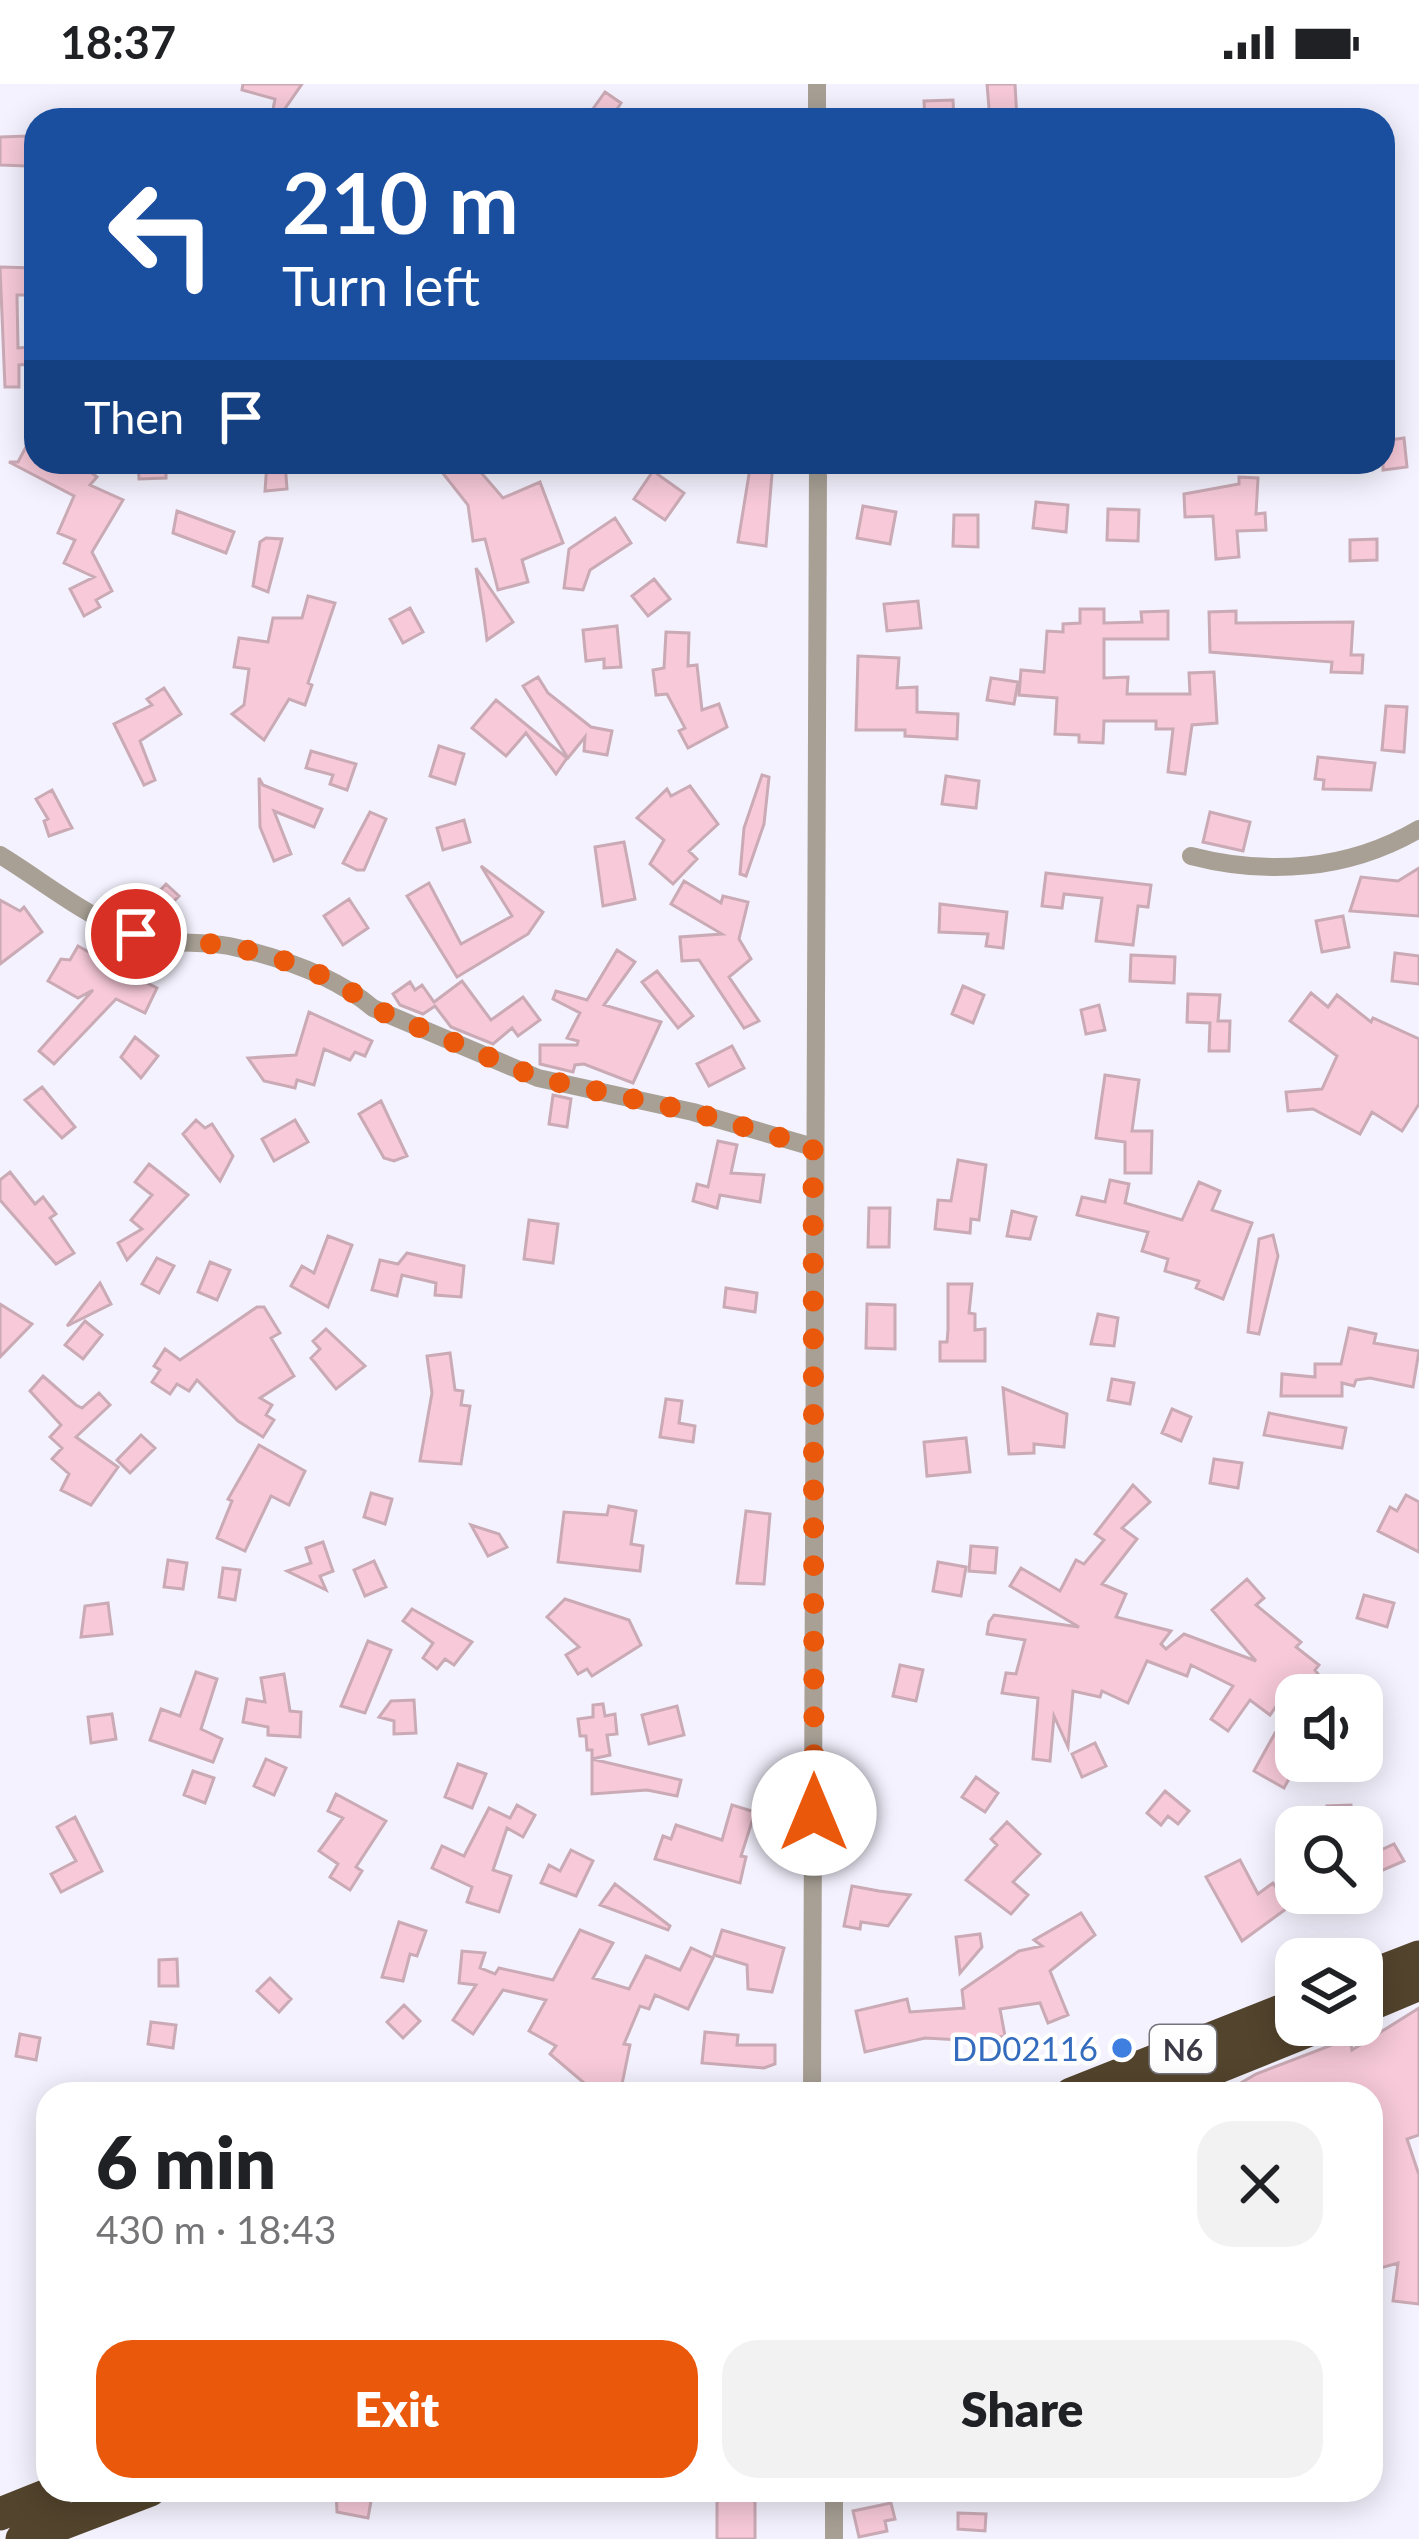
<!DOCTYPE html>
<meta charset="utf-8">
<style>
:root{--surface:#fff;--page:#f2f2f2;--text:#202124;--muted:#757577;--accent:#ea580c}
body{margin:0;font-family:Lato,sans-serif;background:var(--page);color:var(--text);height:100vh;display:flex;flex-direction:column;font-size:45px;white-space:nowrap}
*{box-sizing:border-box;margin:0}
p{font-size:39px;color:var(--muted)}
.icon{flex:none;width:66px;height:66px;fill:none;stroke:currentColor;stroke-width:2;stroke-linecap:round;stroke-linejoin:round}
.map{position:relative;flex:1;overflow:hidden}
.panel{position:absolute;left:36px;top:1998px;width:1347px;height:420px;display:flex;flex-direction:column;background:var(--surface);border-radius:36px;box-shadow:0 6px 30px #0003}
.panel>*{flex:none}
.guide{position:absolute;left:24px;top:24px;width:1371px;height:366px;border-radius:36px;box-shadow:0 6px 30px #0003;background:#1a4fa0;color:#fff;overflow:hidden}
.fabs{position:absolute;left:1275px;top:1590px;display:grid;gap:24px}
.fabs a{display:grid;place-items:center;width:108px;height:108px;border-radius:24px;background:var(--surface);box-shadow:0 6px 30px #0003;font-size:60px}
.pin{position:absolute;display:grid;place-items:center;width:102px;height:102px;color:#fff;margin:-51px;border:6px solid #fff;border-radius:50%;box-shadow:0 3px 12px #0007}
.me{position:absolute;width:132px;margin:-66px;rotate:0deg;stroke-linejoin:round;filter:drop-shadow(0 0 9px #0008)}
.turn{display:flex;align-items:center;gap:42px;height:252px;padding:0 60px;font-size:54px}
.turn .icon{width:156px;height:156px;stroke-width:2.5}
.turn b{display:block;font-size:84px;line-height:102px}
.then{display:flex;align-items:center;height:114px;padding:0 60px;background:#0003;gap:24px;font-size:45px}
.round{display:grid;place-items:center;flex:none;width:126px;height:126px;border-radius:36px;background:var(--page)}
.headline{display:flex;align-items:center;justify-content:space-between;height:204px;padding:0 60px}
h1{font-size:72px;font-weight:800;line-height:90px}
.primary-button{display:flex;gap:24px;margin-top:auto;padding:24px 60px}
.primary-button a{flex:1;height:138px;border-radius:36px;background:var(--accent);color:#fff;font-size:48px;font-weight:800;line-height:138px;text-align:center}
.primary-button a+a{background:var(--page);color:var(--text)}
.status{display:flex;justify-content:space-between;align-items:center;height:84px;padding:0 60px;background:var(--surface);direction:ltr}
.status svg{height:33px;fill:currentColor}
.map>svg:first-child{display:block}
.building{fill:#f7c9d9;stroke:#caaab5;stroke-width:3}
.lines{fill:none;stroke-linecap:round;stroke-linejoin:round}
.street{stroke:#a8a095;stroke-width:18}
.highway{stroke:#53442d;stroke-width:33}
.route{stroke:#ea580c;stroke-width:21;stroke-dasharray:0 37.8}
.shop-dot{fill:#3f7fe0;stroke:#fff;stroke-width:4.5}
.labels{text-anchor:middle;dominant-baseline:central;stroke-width:9;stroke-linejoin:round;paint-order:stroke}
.shield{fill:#fff;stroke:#76757e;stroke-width:3}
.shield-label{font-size:30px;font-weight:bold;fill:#3c3a46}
.shop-label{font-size:33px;fill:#366cbe;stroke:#fff;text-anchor:end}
</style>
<div class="status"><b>18:37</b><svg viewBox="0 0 49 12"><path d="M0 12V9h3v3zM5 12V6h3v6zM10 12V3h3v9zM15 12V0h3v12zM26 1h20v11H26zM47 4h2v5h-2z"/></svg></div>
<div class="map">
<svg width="1419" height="2455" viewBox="0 0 1419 2455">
<rect width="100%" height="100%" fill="#f4f2fe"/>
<path class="building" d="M243 0H302L277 36H271L275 15 242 6Z
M987 0H1015L1017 36H990Z
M605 8 621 19 610 36H585Z
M953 16 954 36H925L924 17Z
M28 52 26 82 0 81V53Z
M0 183 35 184 34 211H17L18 264 31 263 32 280 19 281V303H5Z
M36 344V378H78L97 393 90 401 123 416 92 468 112 507 96 516 100 523 84 532 70 505 94 493 64 479 75 456 58 449 74 412 9 378H18Z
M1404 354 1407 383 1383 386V357Z
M138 378H166V394L139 395Z
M267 378H285L287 405 265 407Z
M434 378H472L503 414 540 398 563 459 522 476 528 498 498 506 485 455 473 457 468 421Z
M751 378H773L766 462 738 458Z
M653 387 684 409 665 436 634 415Z
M1239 393 1258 394 1256 430 1265 429 1266 446 1237 447 1239 473 1216 475 1213 432 1185 433 1184 410 1239 400Z
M1036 418 1068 421 1066 448 1033 444Z
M863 422 896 428 890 460 857 454Z
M1108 425 1139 426 1138 457 1107 456Z
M177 427 234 448 226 469 173 449Z
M954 431H978V463L953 462Z
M615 434 631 459 590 486 583 506 564 504 569 465Z
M266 454 282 455 268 508 253 502 260 458Z
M1377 455V476L1350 477V456Z
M476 484 513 538 487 556 484 533Z
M654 495 670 515 648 532 632 512Z
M308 512 335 519 308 599 312 601 305 621 289 615 264 656 232 630 244 621 249 585 234 583 239 554 268 558 273 534H302Z
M918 517 921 544 887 547 884 520Z
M410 524 423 548 403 559 390 535Z
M1080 525H1104V539L1142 538 1141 528 1168 527V555H1104V594L1128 593 1127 610H1190L1189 589 1214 588 1217 639 1192 641 1185 690 1168 688 1173 645H1156V637H1104L1103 659 1079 658V651L1055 650 1057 614 1019 611 1021 586 1044 588 1047 547 1063 548V540L1080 539Z
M1236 527V539L1353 538 1351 571H1363L1362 589 1331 588 1332 578 1210 568 1209 528Z
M617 542 621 583 604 584V575L586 577 583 546Z
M666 548 689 549 688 582 697 581 702 626 719 620 727 643 688 664 679 647 685 644 667 610 656 611 653 586 664 584Z
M858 572 899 574 897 604 917 603V628L958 630 957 655 905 652V646H856Z
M538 593 548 609 591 643 612 647 607 671 584 667 585 653 568 674 523 602Z
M991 594 1018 598 1014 620 987 616Z
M164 604 181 630 140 657 155 696 144 701 114 640 152 621 147 615Z
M496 616 567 674 556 690 526 649 506 672 472 644Z
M1386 622 1407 623 1404 668 1382 666Z
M439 662 464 670 455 700 430 692Z
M311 667 356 680 347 706 330 700 333 691 306 684Z
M1318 673 1375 679 1371 706 1323 705 1324 696 1315 695Z
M762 691 769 693 764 740 746 792 740 790 744 744Z
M946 692 979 697 976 724 942 720Z
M259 694 263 701 322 725 314 743 274 727 291 770 274 777 260 743Z
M690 702 718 740 689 767 697 775 673 800 650 780 664 756 637 734 667 705 671 712Z
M52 706 72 744 49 752 44 737 48 735 36 715Z
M370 728 386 735 364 786H357L343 779Z
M1210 728 1250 738 1243 767 1203 758Z
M464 736 470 758 443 766 437 744Z
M624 758 635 815 603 822 595 763Z
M481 782 543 828 528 850 457 893 407 812 429 799 461 860 512 832Z
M1419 784V832L1350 827 1361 793 1398 797Z
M1046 789 1151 801 1148 823 1138 822 1133 861 1096 857 1102 814 1064 810 1062 824 1042 822Z
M684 797 721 819 723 812 748 818 739 855 751 875 729 893 759 937 744 944 699 876 682 877 680 853 722 850 671 820Z
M166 800 179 812 160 831 148 819Z
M349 815 368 844 343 861 324 832Z
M0 816 20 827 24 823 42 848 0 880Z
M940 820 1007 828 1003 864 986 862 988 850 939 848Z
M1343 832 1349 863 1322 868 1316 837Z
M78 862 114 882 119 874 143 888 139 895 157 904 145 929 116 915 54 980 39 967 93 906 78 914 48 897 61 875 70 876Z
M617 866 635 878 604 921 661 938 633 999 584 980 575 981 573 988 540 980V961H577L578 957 567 954 580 929 553 915 556 907 587 916Z
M1395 869 1419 872V900L1392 897Z
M1131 871 1175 873 1174 899 1130 897Z
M657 887 693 932 678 944 642 898Z
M462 897 491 936 523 913 540 936 518 952 512 944 493 960 451 943 435 922 423 930 400 921 393 910 410 898 415 906 422 901 434 918Z
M963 902 984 911 973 939 952 930Z
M1311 909 1328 923 1337 911 1371 938 1373 934 1419 955V1020L1402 1047 1372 1028 1360 1050 1313 1025 1288 1027 1286 1008 1322 1005 1337 972 1290 937Z
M1188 910 1220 911 1218 937H1230L1229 967H1209L1210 939 1187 938Z
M1099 921 1105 946 1086 950 1081 926Z
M309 928 372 957 365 972 355 968 350 976 324 965 314 1001 297 996 295 1004 264 997 248 974 296 971Z
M135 953 158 972 141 994 121 973Z
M732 962 744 984 709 1002 697 980Z
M1105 991 1139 996 1132 1047H1152L1151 1089H1125V1058L1096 1054Z
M42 1003 75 1043 62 1054 25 1016Z
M553 1011 571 1015 567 1043 549 1040Z
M381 1017 407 1072 394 1077 384 1074 359 1030Z
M196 1036 205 1044 212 1040 233 1072 220 1097 183 1050Z
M295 1036 308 1058 274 1077 262 1055Z
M718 1057 737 1061 731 1089 764 1091 760 1118 720 1111 717 1124 693 1117 697 1100 708 1103Z
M958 1076 986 1081 979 1136 971 1135 970 1149 935 1145 938 1116 951 1117Z
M149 1080 188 1111 127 1176 118 1159 142 1145 131 1136 152 1111 135 1098Z
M10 1088 35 1120 43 1113 56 1130 50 1134 74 1169 56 1180 0 1116V1096Z
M1110 1096 1129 1100 1125 1119 1182 1136 1199 1098 1220 1107 1212 1126 1252 1139 1223 1215 1196 1204 1199 1197 1165 1187 1168 1175 1142 1167 1148 1148 1077 1131 1082 1113 1105 1118Z
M869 1124H890L889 1163H868Z
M1012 1127 1036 1133 1030 1155 1007 1152Z
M529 1136 558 1140 553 1179 524 1175Z
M1273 1151 1278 1172 1259 1250 1248 1248 1259 1155Z
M328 1152 352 1161 328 1223 291 1202 302 1182 314 1189Z
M407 1169 464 1182 461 1213 435 1211 436 1199 402 1191 397 1212 372 1206 380 1176 398 1180Z
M157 1174 174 1182 159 1209 142 1200Z
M210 1178 230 1186 217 1216 198 1208Z
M100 1199 111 1220 67 1242Z
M948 1200H972L969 1229 975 1230V1246L985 1245V1277H940V1258H947L948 1246Z
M726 1204 757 1209 755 1228 724 1223Z
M0 1220 32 1240 0 1273Z
M867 1220 895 1221V1265L866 1264Z
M257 1223H264L280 1249 271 1254 294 1292 260 1314 272 1321 266 1331 274 1336 263 1353 238 1337 197 1296 189 1307 177 1300 170 1310 152 1298 160 1286 154 1282 165 1265 180 1276Z
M1098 1230 1118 1234 1114 1262 1091 1260Z
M85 1237 102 1251 83 1275 65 1261Z
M1349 1244 1376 1250 1374 1259 1419 1267 1413 1303 1370 1294 1356 1296 1354 1302 1342 1299V1312H1281L1282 1290 1315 1293V1280H1341Z
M326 1245 365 1282 336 1305 311 1274 320 1265 313 1257Z
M450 1269 455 1306 463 1307 461 1321 470 1322 461 1380 420 1377 432 1309 427 1272Z
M43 1292 76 1321 82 1324 99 1309 110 1321 76 1353 118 1383 91 1421 61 1406 69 1390 52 1375 62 1364 50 1353 61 1341 30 1307Z
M1112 1295 1134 1299 1130 1320 1108 1316Z
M1003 1304 1067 1330 1064 1363 1034 1360V1369L1009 1370Z
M666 1315 682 1317 679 1339 695 1342 693 1358 660 1353Z
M1172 1325 1191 1333 1181 1357 1162 1349Z
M1269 1329 1346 1344 1342 1364 1264 1351Z
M141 1351 155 1364 130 1389 117 1376Z
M966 1354 970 1388 927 1392 924 1358Z
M259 1361 305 1387 289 1421 271 1412 245 1467 217 1454 232 1417 228 1415Z
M1214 1375 1242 1379 1238 1404 1210 1399Z
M1133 1401 1150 1418 1122 1444 1137 1455 1102 1500 1126 1510 1116 1533 1171 1547 1161 1560 1166 1565 1184 1550 1256 1577 1212 1526 1247 1495 1264 1514 1256 1521 1301 1558 1296 1563 1319 1581 1315 1586 1333 1611H1284L1270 1631 1250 1616 1228 1647 1211 1635 1233 1602 1191 1581 1187 1592 1147 1577 1128 1619 1102 1607 1100 1613 1073 1607 1068 1663 1054 1632 1050 1677 1033 1675 1038 1614 1002 1609 1006 1589 1016 1590 1025 1556 987 1550 989 1538 994 1531 1079 1543 1010 1502 1021 1484 1060 1507 1076 1476 1084 1480 1104 1456 1095 1450Z
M371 1409 392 1415 385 1440 364 1433Z
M1406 1411 1419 1418V1468L1378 1447 1390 1423 1397 1427Z
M609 1422 636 1427 631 1460 643 1462 640 1487 558 1478 564 1428 607 1431Z
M746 1427 770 1430 764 1500 737 1499Z
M471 1441 499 1450 507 1463 488 1472Z
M323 1458 333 1487 320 1492 326 1506 287 1487 311 1479 306 1464Z
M971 1462 997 1464 995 1489 969 1487Z
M168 1476 187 1479 183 1505 164 1503Z
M374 1477 386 1503 365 1512 354 1486Z
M938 1478 966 1483 961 1512 933 1507Z
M223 1484 240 1486 235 1516 219 1513Z
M1364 1511 1394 1519 1387 1543 1357 1534Z
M565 1515 629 1536 641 1561 592 1592 587 1585 578 1590 566 1571 579 1563 547 1533Z
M108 1519 112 1550 81 1553 85 1522Z
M412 1525 472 1558 454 1581 445 1575 437 1585 423 1574 433 1559 403 1537Z
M368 1557 391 1566 365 1629 341 1622Z
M900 1581 923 1586 916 1617 893 1612Z
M196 1588 217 1595 201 1645 222 1655 213 1678 150 1656 161 1625 180 1632Z
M284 1590 290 1627 301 1628 300 1653 268 1651V1643L243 1638 247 1615 265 1618 261 1594Z
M414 1616 416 1649 394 1650V1637L379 1633 391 1617Z
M603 1620 605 1632 615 1630 617 1650 607 1651 610 1671 592 1675 681 1696 677 1712 647 1706 592 1710V1666H587L586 1652H580L578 1635 593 1633V1621Z
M677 1622 684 1651 649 1660 642 1631Z
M112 1630 116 1655 91 1659 88 1633Z
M1275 1649 1296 1661V1682L1284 1704 1254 1687Z
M1095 1659 1106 1682 1082 1693 1072 1670Z
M266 1675 286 1684 274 1711 254 1702Z
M458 1680 486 1690 472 1724 445 1713Z
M193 1687 214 1694 205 1719 184 1711Z
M976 1693 998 1709 985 1728 962 1713Z
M1165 1707 1189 1727 1178 1740 1168 1732 1161 1741 1147 1729Z
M336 1710 386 1737 356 1783 362 1787 350 1806 330 1793 338 1780 319 1767 343 1734 328 1727Z
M517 1721 535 1731 523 1753 507 1744 493 1786 511 1792 499 1828 467 1818 472 1803 432 1784 442 1762 464 1772 489 1724 510 1734Z
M732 1721 755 1728 741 1772 746 1773 740 1799 655 1775 663 1752 671 1755 676 1741 722 1756Z
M1351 1721 1352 1741 1327 1743V1722Z
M75 1733 102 1787 61 1808 51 1790 76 1777 57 1743Z
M1007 1738 1040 1770 1013 1798 1028 1811 1011 1830 966 1796 997 1761 991 1755Z
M1394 1760 1404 1777 1362 1795V1775Z
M571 1766 593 1777 576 1812 541 1799 549 1781 560 1787Z
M1240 1776 1258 1810 1273 1799 1290 1822 1242 1857 1206 1793Z
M615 1800 670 1842 668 1846 600 1821Z
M852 1802 879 1807 910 1811 888 1842 861 1838 860 1845 844 1842Z
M1081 1829 1095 1851 1050 1887 1068 1931 1048 1939 1040 1919 1000 1925 1005 1952 979 1957 925 1954 865 1968 856 1927 907 1915 910 1928 964 1924 962 1906 1019 1867 1042 1862 1034 1856Z
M399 1838 426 1847 417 1872 410 1870 403 1897 382 1893Z
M580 1846 613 1859 593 1894 629 1905 646 1872 680 1886 691 1864 713 1874 688 1925 655 1911 649 1925 640 1922 624 1960 630 1961 620 2010H597L550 1970 556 1962 529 1947 546 1916 503 1906 473 1950 453 1936 476 1901 459 1899 462 1867 485 1869 480 1884 495 1890 499 1884 553 1896Z
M722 1846 784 1864 772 1908 748 1905 747 1881 714 1871Z
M980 1850 982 1863 960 1889 956 1853Z
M177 1875 178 1902H159V1876Z
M270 1894 291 1915 279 1928 257 1907Z
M404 1921 420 1937 403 1954 387 1938Z
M1419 1924V2051L1407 2055 1419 2091V2220L1393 2217 1398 2179 1377 2185 1371 2167V2010H1222L1256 1990 1350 1954 1352 1966Z
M151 1938 176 1941 173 1964 148 1960Z
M705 1948 738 1951 737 1961H775V1980L764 1984 702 1979Z
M20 1950 40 1954 36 1976 16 1972Z
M336 2406H373L368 2434 337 2428Z
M717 2406H755V2455H717Z
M891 2419 895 2435 885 2437 887 2447 859 2453 853 2427Z
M958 2429 986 2430 985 2447 958 2445Z"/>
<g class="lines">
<path class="street" d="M817 36V0
M0 771C41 796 84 831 128 848 171 864 192 855 229 862 279 873 334 891 373 924L538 994 693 1028 813 1063
M1191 772C1268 792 1349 786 1419 745
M812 2010 818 378
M834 2455V2406"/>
<path class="highway" d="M1362 1895 1419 1873
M1362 1924 1419 1900
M1071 2010 1296 1921
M1151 2010 1322 1941
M0 2430 60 2406
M22 2455 150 2406"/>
</g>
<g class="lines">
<path class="route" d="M136 850C175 863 195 856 228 862 278 872 335 891 373 924L538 994 693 1028 813 1063 814 1729"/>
</g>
<circle class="shop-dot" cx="1122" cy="1964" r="12"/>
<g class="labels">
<rect class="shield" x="1150" y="1941" width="66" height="48" rx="9"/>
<g class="shield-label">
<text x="1183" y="1965">N6</text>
</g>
<g class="shop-label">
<text x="1098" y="1964">DD02116</text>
</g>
</g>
</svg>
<div class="fabs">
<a><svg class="icon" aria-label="sound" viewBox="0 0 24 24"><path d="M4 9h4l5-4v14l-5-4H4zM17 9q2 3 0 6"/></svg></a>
<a><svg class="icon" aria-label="search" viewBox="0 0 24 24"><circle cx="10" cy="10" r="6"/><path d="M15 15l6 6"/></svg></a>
<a><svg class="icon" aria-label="layers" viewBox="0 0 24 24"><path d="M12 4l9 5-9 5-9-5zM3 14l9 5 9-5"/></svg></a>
</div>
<div class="pin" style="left:136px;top:850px;background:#d93025"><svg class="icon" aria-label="arrive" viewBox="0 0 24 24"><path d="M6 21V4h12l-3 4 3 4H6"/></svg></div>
<svg class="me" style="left:814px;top:1729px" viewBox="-20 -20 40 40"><circle r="19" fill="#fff"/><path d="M0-13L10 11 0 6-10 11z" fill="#ea580c"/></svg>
<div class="guide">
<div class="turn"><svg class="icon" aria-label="left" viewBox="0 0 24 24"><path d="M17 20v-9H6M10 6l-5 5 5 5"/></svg><div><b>210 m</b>Turn left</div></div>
<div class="then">Then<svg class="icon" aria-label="arrive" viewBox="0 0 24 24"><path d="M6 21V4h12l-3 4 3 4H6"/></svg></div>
</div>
<section class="panel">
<div class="headline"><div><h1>6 min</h1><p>430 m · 18:43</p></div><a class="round"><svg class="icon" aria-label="close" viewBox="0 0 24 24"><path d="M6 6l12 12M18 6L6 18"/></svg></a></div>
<div class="primary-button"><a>Exit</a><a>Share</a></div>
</section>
</div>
